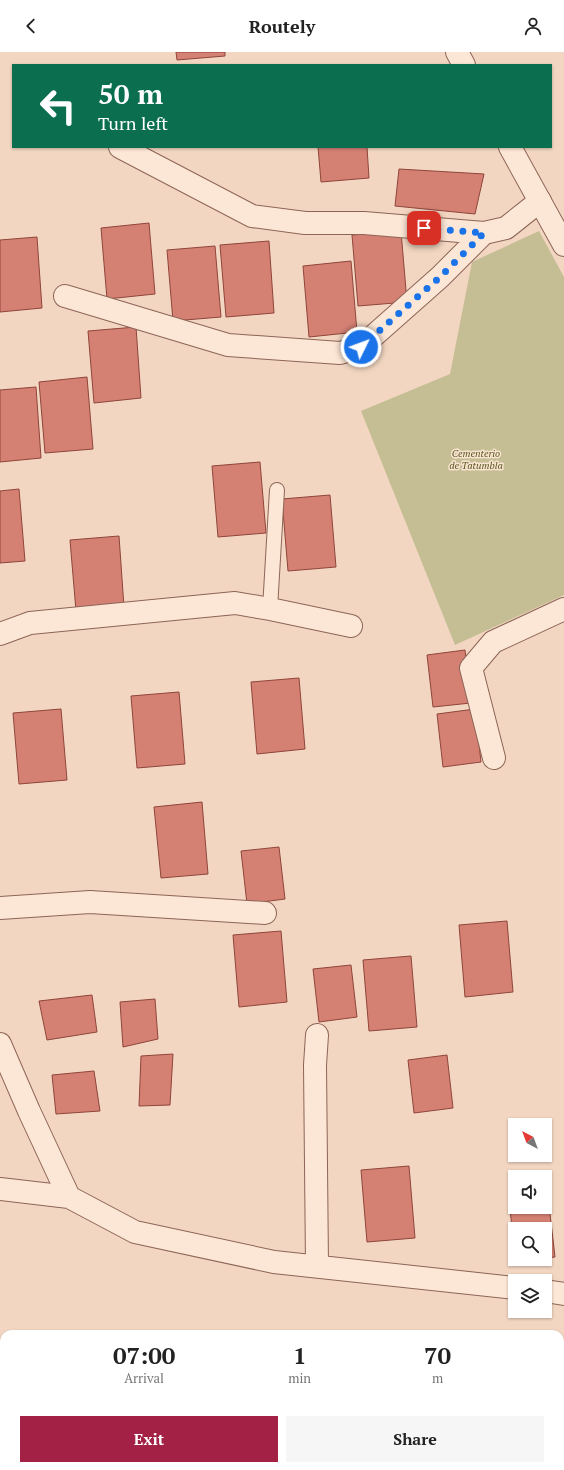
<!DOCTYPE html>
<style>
:root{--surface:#fff;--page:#f6f6f6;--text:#222;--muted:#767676;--accent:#a22145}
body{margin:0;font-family:"PT Serif",serif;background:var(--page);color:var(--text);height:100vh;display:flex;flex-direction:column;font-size:15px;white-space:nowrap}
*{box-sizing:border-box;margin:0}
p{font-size:13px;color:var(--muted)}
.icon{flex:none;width:22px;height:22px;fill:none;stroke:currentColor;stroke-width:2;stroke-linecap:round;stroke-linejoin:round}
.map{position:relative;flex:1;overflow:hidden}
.sheet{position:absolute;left:0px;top:1278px;width:564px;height:140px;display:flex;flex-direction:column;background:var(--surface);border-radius:12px 12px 0 0;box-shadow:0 1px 3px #0004}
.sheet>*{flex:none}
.guide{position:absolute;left:12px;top:12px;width:540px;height:84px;border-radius:0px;box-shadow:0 1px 3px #0004;background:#0b6e4f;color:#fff;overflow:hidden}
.needle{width:26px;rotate:319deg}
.controls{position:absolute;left:508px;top:1066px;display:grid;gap:8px}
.controls a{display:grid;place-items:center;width:44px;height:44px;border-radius:0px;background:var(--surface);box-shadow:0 1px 3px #0004;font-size:20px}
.pin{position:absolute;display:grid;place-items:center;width:34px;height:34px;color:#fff;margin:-17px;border-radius:8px;box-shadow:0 2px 6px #0006}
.me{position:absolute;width:44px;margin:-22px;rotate:48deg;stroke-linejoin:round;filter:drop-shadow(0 0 3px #0008)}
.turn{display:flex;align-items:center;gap:14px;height:84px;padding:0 20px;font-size:18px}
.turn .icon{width:52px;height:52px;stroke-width:2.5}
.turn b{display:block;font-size:28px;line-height:34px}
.eta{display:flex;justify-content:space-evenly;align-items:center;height:68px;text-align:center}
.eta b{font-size:24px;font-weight:800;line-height:28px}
.action{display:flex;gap:8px;margin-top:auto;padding:8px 20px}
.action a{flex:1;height:46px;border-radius:0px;background:var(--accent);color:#fff;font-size:16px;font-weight:800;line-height:46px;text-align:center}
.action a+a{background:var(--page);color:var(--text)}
header{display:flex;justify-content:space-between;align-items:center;height:52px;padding:0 20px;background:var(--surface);font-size:18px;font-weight:800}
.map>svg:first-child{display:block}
.cemetery{fill:#c5be94}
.building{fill:#d48173;stroke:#8f453a}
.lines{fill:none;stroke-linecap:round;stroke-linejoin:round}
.service-casing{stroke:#8d6557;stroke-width:16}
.minor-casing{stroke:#8d6557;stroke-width:24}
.tertiary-casing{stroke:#8d6557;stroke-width:24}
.service{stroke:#fce6d5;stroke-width:14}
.minor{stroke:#fce6d5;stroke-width:22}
.tertiary{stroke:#fce6d5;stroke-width:22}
.route{stroke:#1a73e8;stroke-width:7;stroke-dasharray:0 12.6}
.labels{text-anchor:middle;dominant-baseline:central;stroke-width:3;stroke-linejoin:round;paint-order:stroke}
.park-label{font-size:10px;font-style:italic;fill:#5a5921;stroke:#f9e3d1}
</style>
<header><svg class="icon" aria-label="back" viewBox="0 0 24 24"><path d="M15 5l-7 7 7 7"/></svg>Routely<svg class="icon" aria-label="person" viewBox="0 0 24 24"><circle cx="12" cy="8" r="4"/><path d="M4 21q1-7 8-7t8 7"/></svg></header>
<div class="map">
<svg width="564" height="1418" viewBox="0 0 564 1418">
<rect width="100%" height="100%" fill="#f2d6c1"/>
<path class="cemetery" d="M539 179 564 225V543L455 593 361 359 450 322 472 210Z"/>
<path class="building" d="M176 0H225V4L177 8Z
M318 95H367L369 126 321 130Z
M399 117 484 122 475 162 395 154Z
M149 171 155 242 107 247 101 176Z
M401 179 407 250 358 254 352 183Z
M37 185 42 256 0 260V188Z
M269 189 274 261 226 265 220 193Z
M215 194 221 265 173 269 167 198Z
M351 209 357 280 309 285 303 214Z
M136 275 141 346 94 351 88 279Z
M87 325 93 397 45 401 39 330Z
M36 335 41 406 0 410V338Z
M260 410 266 481 218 485 212 414Z
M19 437 25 509 0 511V439Z
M330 443 336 515 288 519 282 447Z
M119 484 124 555 76 559 70 488Z
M465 598 471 651 433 655 427 603Z
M299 626 305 697 257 702 251 630Z
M179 640 185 712 137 716 131 644Z
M61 657 67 728 19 732 13 661Z
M475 657 481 710 443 715 437 662Z
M202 750 208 822 161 826 154 755Z
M279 795 285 847 247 852 241 799Z
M507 869 513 940 465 945 459 873Z
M281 879 287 950 239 955 233 883Z
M411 904 417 975 369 979 363 908Z
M351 913 357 965 319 970 313 917Z
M92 943 97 980 47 988 39 949Z
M155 947 158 987 123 995 120 950Z
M173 1002 170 1053 139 1054 141 1004Z
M447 1003 453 1056 414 1061 408 1008Z
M94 1019 100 1059 56 1062 52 1023Z
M409 1114 415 1186 367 1190 361 1118Z
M545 1153H549L555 1205 545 1206V1177H515V1200L510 1158 531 1155H545Z
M516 1207H541L516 1210Z"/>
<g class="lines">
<defs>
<path id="service" d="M270 557 277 438"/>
<path id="minor" d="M120 95 252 164 305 171H364L484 181 506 176 540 149
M65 244 228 293 340 301 361 295 440 225 484 181
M0 582 30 571 235 551 270 557 351 574
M494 706 471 616 493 590 564 557
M0 856 90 850 265 861
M317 983 315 1013 317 1214
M0 992 29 1059 69 1145 135 1180 274 1210 515 1236
M0 1137 69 1145
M545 1239 564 1242"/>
<path id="tertiary" d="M457 0 464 13
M510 95 564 193"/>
</defs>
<use href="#service" class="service-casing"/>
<use href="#minor" class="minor-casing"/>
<use href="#tertiary" class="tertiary-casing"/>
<use href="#service" class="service"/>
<use href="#minor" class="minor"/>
<use href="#tertiary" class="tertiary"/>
</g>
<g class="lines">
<path class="route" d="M361 295 440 225 484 181 424 176"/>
</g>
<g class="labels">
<g class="park-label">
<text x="476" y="401">Cementerio<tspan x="476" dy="12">de Tatumbla</tspan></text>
</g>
</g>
</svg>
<div class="controls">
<a><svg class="needle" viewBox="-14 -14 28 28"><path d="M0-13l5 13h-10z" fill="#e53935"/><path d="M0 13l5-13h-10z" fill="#767676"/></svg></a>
<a><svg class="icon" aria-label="sound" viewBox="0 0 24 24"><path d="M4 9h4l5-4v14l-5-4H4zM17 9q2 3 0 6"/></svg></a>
<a><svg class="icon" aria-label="search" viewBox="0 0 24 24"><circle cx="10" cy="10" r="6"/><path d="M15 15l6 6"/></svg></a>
<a><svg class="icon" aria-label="layers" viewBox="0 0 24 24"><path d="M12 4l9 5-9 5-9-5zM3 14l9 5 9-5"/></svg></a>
</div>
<div class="pin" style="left:424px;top:176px;background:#d93025"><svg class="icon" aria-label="arrive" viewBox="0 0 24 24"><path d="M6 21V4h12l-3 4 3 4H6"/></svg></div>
<svg class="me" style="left:361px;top:295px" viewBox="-20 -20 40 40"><circle r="17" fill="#1a73e8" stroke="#fff" stroke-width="3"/><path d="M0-11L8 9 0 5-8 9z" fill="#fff"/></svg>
<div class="guide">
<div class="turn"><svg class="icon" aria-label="left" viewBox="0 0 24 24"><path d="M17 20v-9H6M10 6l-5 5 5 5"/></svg><div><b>50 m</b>Turn left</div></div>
</div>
<section class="sheet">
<div class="eta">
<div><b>07:00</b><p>Arrival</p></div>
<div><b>1</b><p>min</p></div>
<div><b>70</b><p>m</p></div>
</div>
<div class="action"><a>Exit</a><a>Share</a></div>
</section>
</div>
